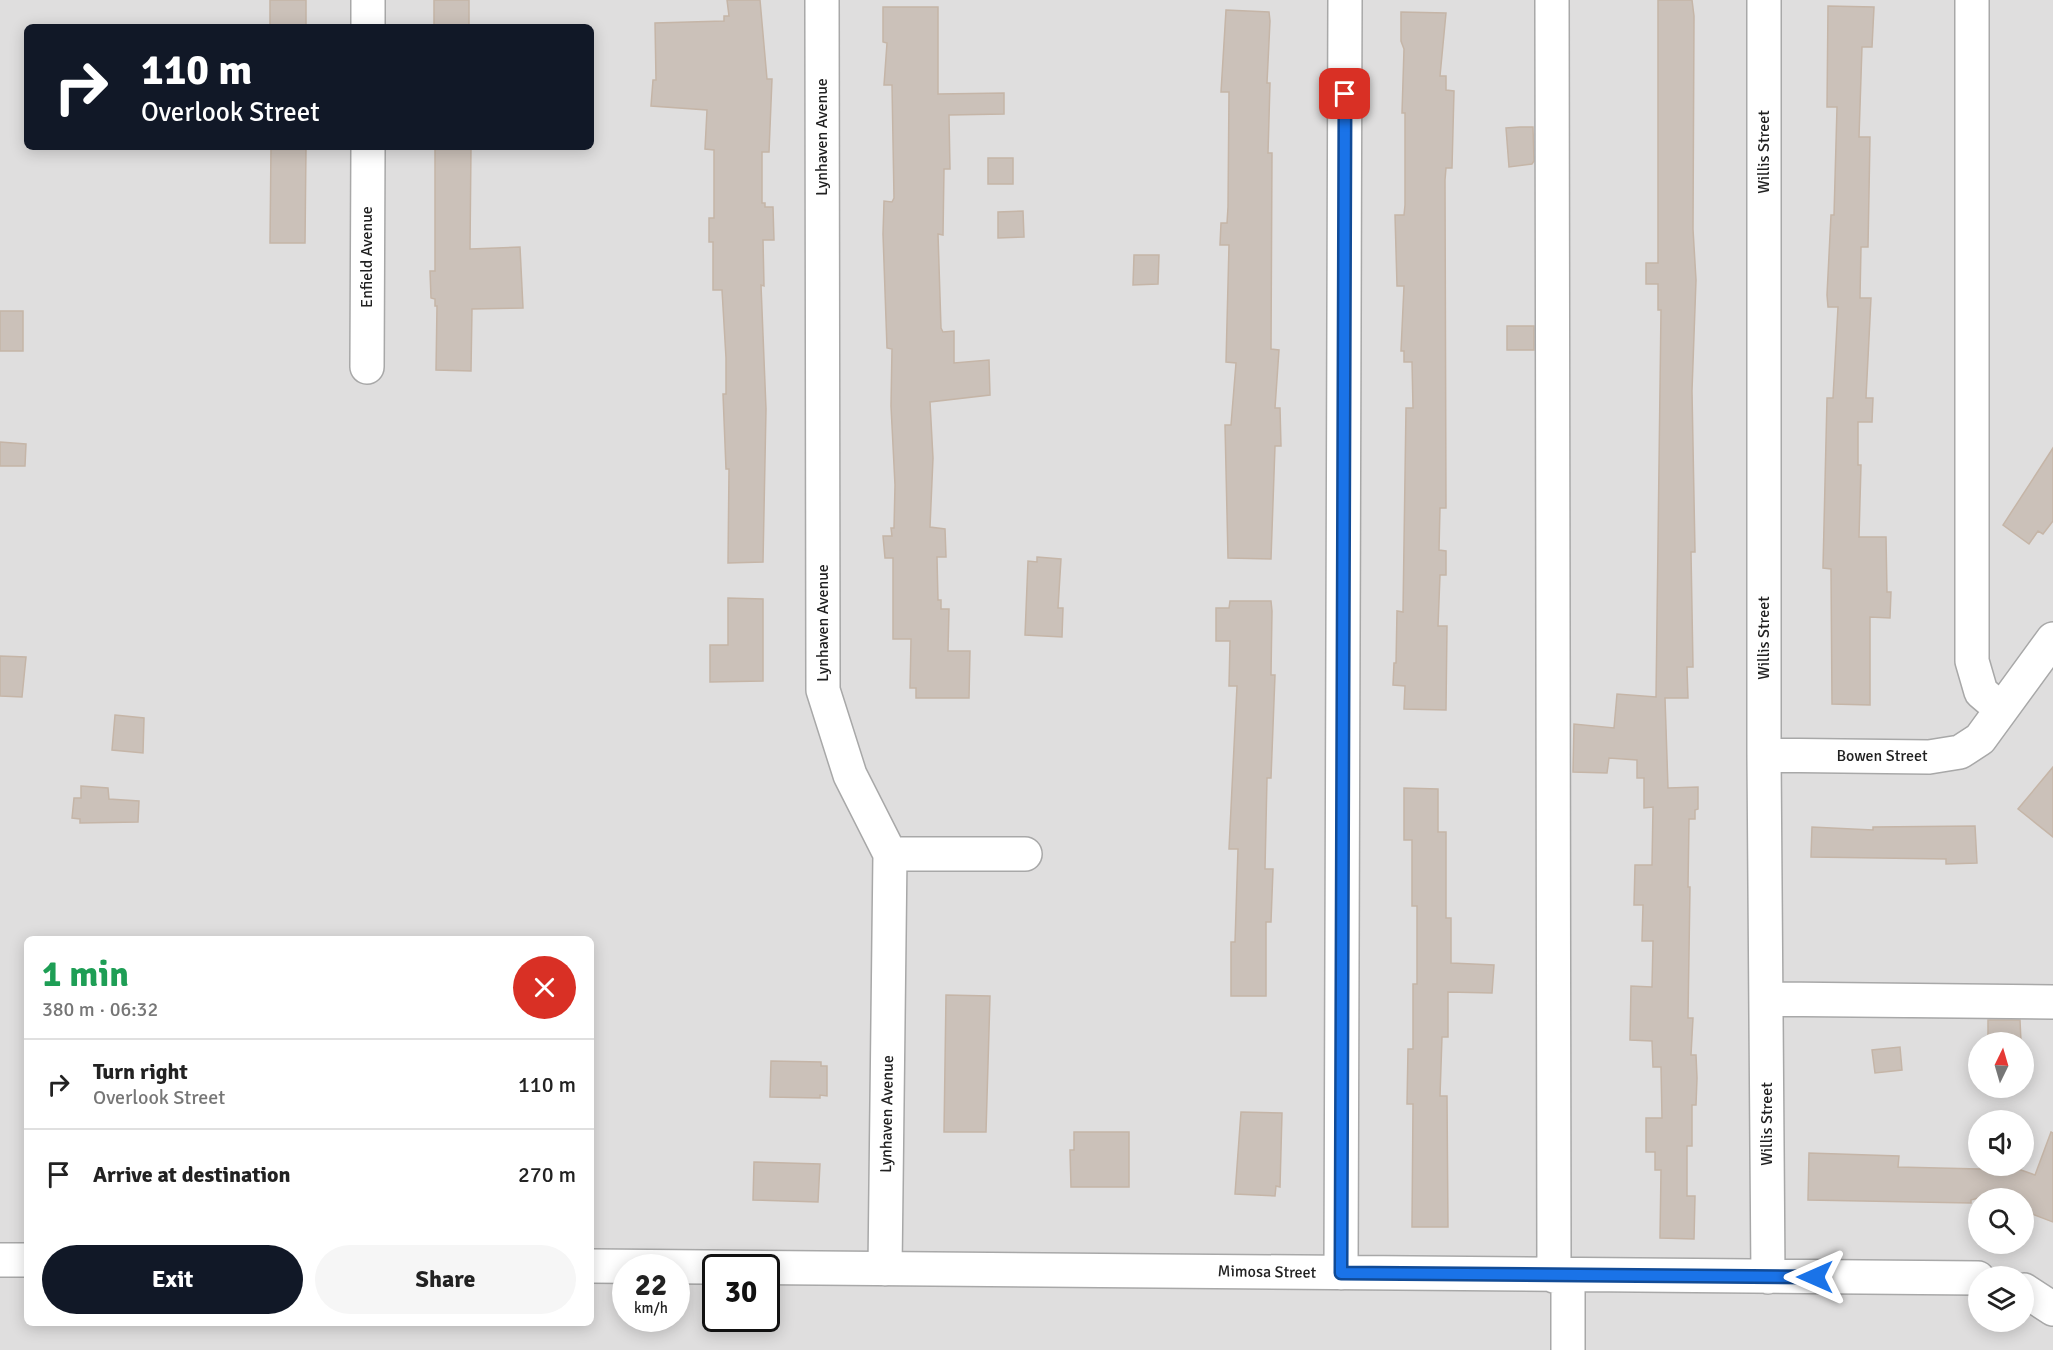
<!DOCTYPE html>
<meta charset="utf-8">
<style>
:root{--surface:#fff;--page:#f6f6f6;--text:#222;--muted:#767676;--line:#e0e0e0;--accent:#111827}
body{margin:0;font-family:Signika,sans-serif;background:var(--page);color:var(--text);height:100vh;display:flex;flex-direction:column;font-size:22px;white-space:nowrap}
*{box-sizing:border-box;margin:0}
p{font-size:20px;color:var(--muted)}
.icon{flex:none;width:33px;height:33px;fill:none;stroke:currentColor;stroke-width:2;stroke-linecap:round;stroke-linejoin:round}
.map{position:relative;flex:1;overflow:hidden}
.panel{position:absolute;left:24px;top:936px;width:570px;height:390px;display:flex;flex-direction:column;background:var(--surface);border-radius:9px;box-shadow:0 3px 15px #0003}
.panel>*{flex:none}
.banner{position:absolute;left:24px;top:24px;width:570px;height:126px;border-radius:9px;box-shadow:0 3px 15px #0003;background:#111827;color:#fff;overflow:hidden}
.needle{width:39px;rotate:5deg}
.buttons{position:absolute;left:1968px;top:1032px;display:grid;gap:12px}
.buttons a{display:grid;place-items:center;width:66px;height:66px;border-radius:50%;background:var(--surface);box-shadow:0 3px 15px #0003;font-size:30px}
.speed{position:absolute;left:612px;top:1254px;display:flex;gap:12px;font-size:30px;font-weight:700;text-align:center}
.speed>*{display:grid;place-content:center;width:78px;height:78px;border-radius:50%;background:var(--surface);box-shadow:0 3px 15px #0003;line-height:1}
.speed small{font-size:15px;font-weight:400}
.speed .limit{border:3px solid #111;border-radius:9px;background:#fff;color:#111}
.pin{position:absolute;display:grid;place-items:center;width:51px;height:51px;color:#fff;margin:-26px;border-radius:12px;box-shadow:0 3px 9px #0006}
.me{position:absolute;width:66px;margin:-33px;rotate:270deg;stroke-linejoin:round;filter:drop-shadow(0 0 4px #0008)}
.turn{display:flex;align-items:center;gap:21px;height:126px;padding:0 18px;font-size:27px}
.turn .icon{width:78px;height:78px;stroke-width:2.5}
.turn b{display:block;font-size:42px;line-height:51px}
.round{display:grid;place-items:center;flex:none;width:63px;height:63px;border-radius:32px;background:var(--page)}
.summary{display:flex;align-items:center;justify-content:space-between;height:102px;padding:0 18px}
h1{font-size:36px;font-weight:700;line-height:45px;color:#1e9e55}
.button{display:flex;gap:12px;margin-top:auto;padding:12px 18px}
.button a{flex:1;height:69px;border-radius:36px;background:var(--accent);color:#fff;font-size:24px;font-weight:700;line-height:69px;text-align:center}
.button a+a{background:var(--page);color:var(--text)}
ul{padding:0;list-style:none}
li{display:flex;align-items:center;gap:18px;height:90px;padding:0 18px;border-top:2px solid var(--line)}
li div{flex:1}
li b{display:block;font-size:22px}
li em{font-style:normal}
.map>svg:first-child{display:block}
.residential{fill:#dfdede;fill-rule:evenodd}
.building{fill:#cbc1b9;stroke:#c5b5a7;stroke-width:1.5}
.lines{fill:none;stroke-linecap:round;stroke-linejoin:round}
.minor-casing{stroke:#a8a8a8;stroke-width:36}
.minor{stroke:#fff;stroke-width:33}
.route-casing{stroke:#114b97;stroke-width:15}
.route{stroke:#1a73e8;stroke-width:10}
.labels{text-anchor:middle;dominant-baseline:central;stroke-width:4.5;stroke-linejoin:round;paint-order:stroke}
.street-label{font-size:16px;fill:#212121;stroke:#fff}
</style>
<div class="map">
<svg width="2053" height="1350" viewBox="0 0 2053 1350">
<rect width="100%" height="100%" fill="#f2eee7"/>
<path class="residential" d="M0 0H2053V1350H0ZM27 27H591V147H27ZM27 939H591V1323H27ZM1978 1042H2024V1088H1978ZM1978 1120H2024V1166H1978ZM1978 1198H2024V1244H1978ZM626 1268H676V1318H626ZM716 1268H766V1318H716ZM1978 1276H2024V1322H1978Z"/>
<path class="building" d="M270 0H306V27H270Z
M434 0H469V27H434Z
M727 0H760L767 79H772L769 152H762V203H765V207H773L774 240H763L764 286 761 285 766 409 763 562 728 563 729 469H726L723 394H726V358L722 290H713V242H709V218H714V150L705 149 707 110 651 106 653 80H656L655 23 724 21V16H729Z
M1658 0H1692L1694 16 1693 229 1696 280 1692 391 1695 552H1691L1693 667H1687L1688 698H1665L1668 788 1698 787V809L1695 810V819H1689L1688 887H1690L1688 1018H1693L1691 1055H1696L1697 1078 1696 1105H1692V1146H1687V1196H1695L1694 1239 1660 1238 1661 1170H1655V1152H1646V1118H1662L1661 1067H1653L1652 1041 1630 1040 1631 986 1652 987 1653 941H1642L1643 905H1634L1635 865H1652L1653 807 1644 808V778H1637V760L1609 758 1607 773 1573 772 1574 724 1614 728 1617 694 1656 697 1661 310H1658V284H1646V263H1658Z
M1828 6 1874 7 1872 47H1862L1859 137H1870L1868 247H1861L1860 298H1871L1866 398H1873L1872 422H1858V465H1861L1859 537H1886L1887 592H1891L1890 618 1870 617V705L1832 704 1831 569 1823 568 1827 398H1833L1838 307H1828L1827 295 1831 215H1834L1837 107H1827Z
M883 7H938V94L1004 93V114L949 115 950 169H944L943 235 938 234 941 328 943 332 954 331V363L989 360 990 395 930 402 933 458 930 527 945 529 946 557H937L938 600H941V609H949L948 651H970L969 698H916V688H910L911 639H893V558H885L883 536H892L891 528H894L895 485 891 406 892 349 887 348 883 234 884 201 892 202 894 198 892 85H884L887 43 883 42Z
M1226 10 1269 12 1270 21 1267 83H1270L1268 153H1272L1271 349 1279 350 1275 408H1280L1281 446H1275L1271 559 1228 558 1225 425H1231L1236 363 1226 362 1229 245H1220L1221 223H1227L1228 207 1229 92H1221Z
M1401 12 1446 13 1440 76H1446V90L1454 91 1452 168H1446L1445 180 1446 508H1440L1439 550 1446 551V575H1440L1438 626H1447L1446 710 1404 709 1405 686 1393 685 1394 663H1396L1397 611 1403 612 1406 408H1413L1412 362H1404V351H1401L1404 286H1397L1395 215H1404L1405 205V113H1402L1404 49 1401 41Z
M1520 127H1533L1534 161 1532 164 1509 167 1506 128Z
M271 147H306L305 243H270Z
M435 147H471L470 249 520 247 523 308 472 309 471 371 436 370 437 306H435V299L431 298 430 271H435Z
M988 158H1013V184H988Z
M1023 211 1024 237 998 238V212Z
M1134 255H1159L1158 284 1133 285Z
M0 311H23V351H0Z
M1507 326H1534V350H1507Z
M0 442 26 444 25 466H0Z
M2053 448V521L2043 534 2038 531 2029 544 2003 525Z
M1037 557 1061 559 1058 608H1063L1062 637 1025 635 1028 561 1037 562Z
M728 598 763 599V681L710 682V645H728Z
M1230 601H1271L1272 611 1271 675H1275L1271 778H1267L1265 869H1273L1271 922H1266V996H1231V942H1235L1238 849H1229L1237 686H1229L1230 641H1216V608H1229Z
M0 656 26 657 22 697 0 696Z
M115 715 144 718 143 753 112 750Z
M2053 767V837L2018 809Z
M81 786 108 788 109 799 139 801 138 822 80 823V819L72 818 74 798H81Z
M1404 788 1438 789V832H1446V918H1451V963L1494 965 1492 993 1448 992V1037H1442L1440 1096H1447L1448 1227H1412L1413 1104H1407L1408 1049H1413V984H1417V906H1412V840H1404Z
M1975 826 1977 863 1946 864V859L1811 857 1812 827 1873 830V827Z
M946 995 990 996 986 1132H944Z
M1988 1020H2020L2021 1042H1988Z
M1900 1047 1902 1070 1875 1073 1872 1050Z
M771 1061 821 1062V1066H827V1096L820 1095V1098L770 1097Z
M1241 1112 1282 1113 1280 1187 1276 1186 1275 1196 1235 1194Z
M1074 1132H1129V1187H1071L1070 1150H1074Z
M2051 1132 2053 1133V1222L2024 1211V1198H1978L1971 1200V1203L1808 1200 1809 1153 1899 1156 1898 1167 2021 1170 2035 1175Z
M754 1162 820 1164 818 1202 753 1200Z"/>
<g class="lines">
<defs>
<path id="minor" d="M822 0 823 690 850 775 890 854 885 1269
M1552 0 1554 1276
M1764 0V755L1768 1277
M1972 0V661L1981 692 2001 709
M368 27V0
M367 367 368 147
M1764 755 1929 757 1960 752 1980 739 2053 639
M890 854H1025
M1766 999 2053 1002
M0 1260H27
M591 1266 1978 1278
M1341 1273 1345 0
M1568 1276V1350
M2024 1290 2053 1309"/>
</defs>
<use href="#minor" class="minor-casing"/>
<use href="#minor" class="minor"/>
</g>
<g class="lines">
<defs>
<path id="route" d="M1345 94 1341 1273 1815 1277"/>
</defs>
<use href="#route" class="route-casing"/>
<use href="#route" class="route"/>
</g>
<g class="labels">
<g class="street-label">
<text transform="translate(822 137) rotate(-90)">Lynhaven Avenue</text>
<text transform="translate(1764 152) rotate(-90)">Willis Street</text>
<text transform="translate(367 257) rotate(-90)">Enfield Avenue</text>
<text transform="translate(823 623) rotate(-90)">Lynhaven Avenue</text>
<text transform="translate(1764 638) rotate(-90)">Willis Street</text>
<text x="1882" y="756">Bowen Street</text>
<text transform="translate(887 1114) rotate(-89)">Lynhaven Avenue</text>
<text transform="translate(1767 1124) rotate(-90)">Willis Street</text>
<text transform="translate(1267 1272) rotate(1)">Mimosa Street</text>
</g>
</g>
</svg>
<div class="buttons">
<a><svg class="needle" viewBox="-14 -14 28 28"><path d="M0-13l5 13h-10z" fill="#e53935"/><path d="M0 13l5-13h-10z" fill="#767676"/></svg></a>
<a><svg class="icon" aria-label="sound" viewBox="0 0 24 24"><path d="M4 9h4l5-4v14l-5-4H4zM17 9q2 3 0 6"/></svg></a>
<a><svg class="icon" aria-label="search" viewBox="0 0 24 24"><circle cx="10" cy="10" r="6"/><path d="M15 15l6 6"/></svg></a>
<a><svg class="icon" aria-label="layers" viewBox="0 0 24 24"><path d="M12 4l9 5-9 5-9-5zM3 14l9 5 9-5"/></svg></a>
</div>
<div class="speed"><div>22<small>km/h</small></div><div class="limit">30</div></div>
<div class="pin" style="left:1345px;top:94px;background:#d93025"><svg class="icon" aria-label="arrive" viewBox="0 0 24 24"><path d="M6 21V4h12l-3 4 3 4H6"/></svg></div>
<svg class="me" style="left:1815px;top:1277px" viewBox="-20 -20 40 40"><path d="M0-17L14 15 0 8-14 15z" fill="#1a73e8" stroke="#fff" stroke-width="4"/></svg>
<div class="banner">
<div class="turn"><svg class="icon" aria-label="right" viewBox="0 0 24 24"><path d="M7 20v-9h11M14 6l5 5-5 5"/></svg><div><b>110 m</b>Overlook Street</div></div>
</div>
<section class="panel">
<div class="summary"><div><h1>1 min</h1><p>380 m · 06:32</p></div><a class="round" style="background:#d93025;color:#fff"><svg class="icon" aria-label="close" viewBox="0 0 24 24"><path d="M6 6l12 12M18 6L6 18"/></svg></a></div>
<ul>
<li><svg class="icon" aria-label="right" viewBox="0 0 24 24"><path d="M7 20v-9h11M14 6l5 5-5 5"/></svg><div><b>Turn right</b><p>Overlook Street</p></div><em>110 m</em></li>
<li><svg class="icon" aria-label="arrive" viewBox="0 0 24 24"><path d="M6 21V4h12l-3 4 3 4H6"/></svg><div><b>Arrive at destination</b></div><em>270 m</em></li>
</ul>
<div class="button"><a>Exit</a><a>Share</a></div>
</section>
</div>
